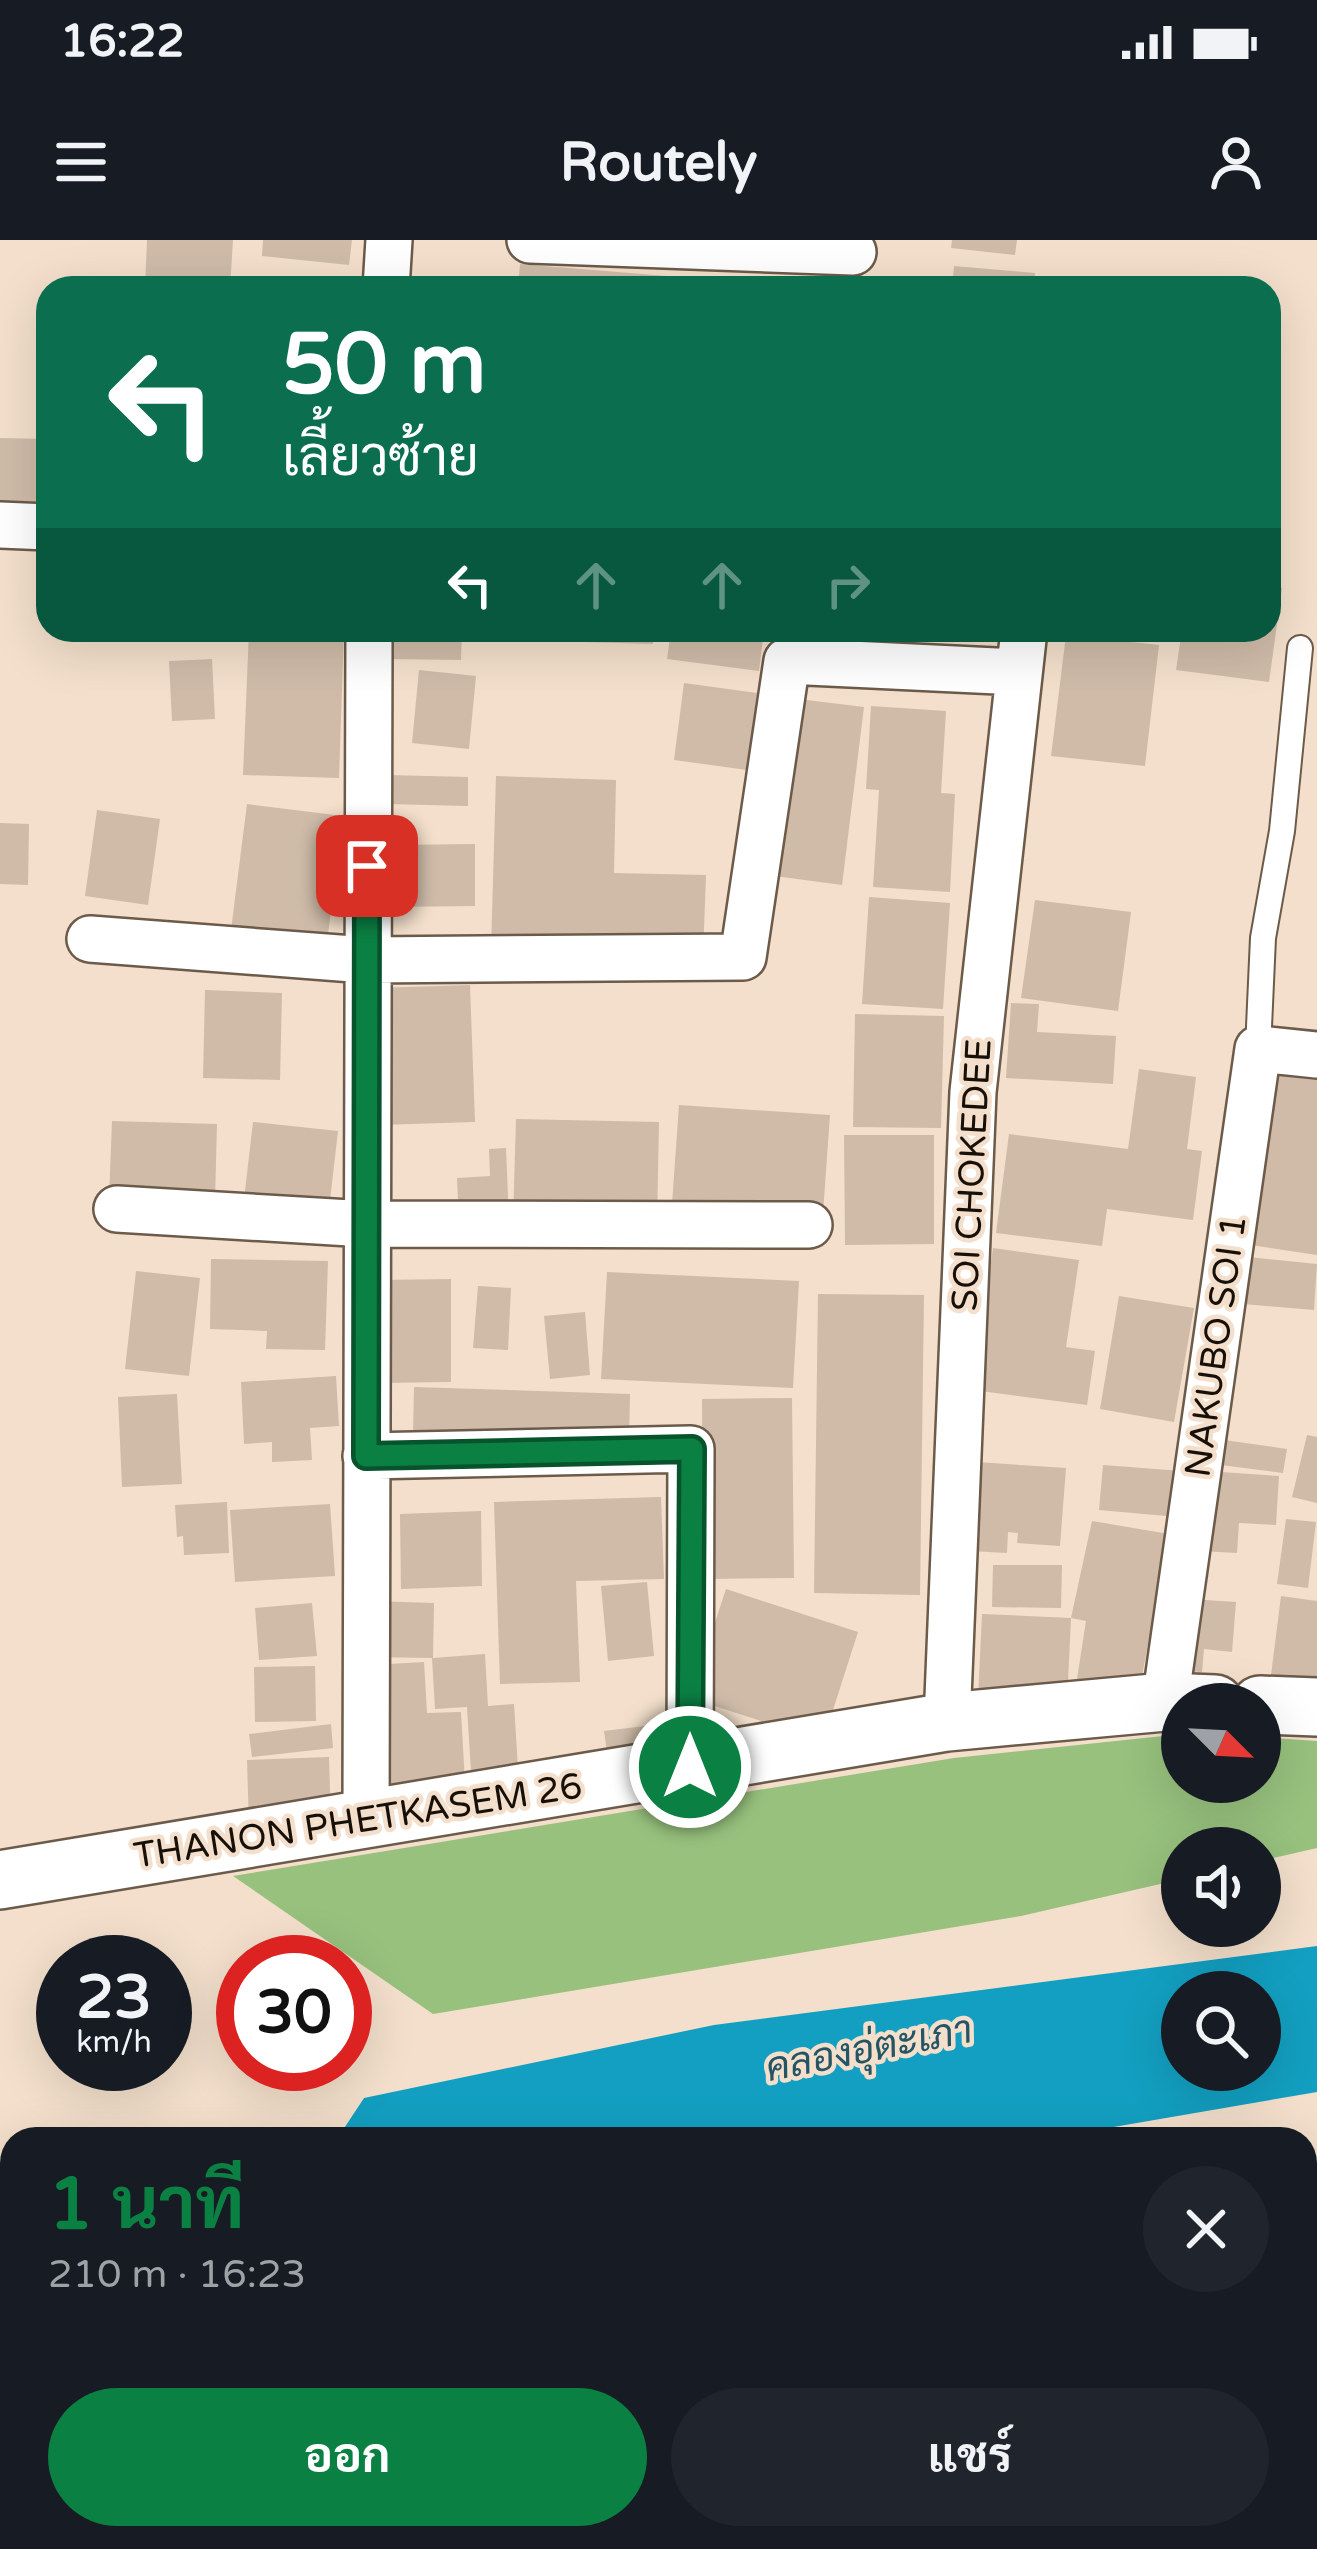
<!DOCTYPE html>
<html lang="th">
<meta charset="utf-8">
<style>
:root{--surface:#171b24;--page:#20242c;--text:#f1f3f6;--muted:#9ea1a6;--accent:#0b8043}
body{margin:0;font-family:"Varela Round",Sarabun,sans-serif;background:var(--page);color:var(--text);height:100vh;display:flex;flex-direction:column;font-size:45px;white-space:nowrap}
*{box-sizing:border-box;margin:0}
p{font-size:39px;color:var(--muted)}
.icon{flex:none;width:66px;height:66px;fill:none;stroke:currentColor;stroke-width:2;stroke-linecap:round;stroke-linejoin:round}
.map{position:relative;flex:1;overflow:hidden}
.drawer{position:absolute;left:0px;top:1887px;width:1317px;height:423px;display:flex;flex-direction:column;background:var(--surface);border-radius:36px 36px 0 0;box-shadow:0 12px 48px #0002}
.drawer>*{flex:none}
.top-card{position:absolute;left:36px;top:36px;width:1245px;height:366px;border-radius:36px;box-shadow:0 12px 48px #0002;background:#0b6e4f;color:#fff;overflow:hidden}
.needle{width:78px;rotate:114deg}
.fabs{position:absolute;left:1161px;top:1443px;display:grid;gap:24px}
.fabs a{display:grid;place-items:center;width:120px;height:120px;border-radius:50%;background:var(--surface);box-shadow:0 12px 48px #0002;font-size:60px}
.speed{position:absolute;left:36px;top:1695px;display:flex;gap:24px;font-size:60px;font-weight:700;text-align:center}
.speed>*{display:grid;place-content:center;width:156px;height:156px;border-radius:50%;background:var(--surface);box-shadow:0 12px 48px #0002;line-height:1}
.speed small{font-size:30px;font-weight:400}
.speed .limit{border:18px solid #d22;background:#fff;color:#111}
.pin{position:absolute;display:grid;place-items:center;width:102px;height:102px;color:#fff;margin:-51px;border-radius:24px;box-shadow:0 6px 18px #0006}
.me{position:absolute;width:132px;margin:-66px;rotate:0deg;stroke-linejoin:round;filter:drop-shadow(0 0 9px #0008)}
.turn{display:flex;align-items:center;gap:42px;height:252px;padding:0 48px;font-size:54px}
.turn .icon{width:156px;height:156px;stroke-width:2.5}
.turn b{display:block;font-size:84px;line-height:102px}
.lanes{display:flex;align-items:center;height:114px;padding:0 48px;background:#0003;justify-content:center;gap:60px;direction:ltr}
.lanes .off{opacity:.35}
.round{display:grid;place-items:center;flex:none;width:126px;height:126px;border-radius:63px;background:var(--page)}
.headline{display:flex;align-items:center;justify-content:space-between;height:204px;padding:0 48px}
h1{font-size:72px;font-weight:700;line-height:90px;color:var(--accent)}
.button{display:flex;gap:24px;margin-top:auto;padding:24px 48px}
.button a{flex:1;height:138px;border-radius:72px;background:var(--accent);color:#fff;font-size:48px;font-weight:700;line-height:138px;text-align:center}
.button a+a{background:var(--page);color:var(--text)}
.status{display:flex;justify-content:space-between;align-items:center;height:84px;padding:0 60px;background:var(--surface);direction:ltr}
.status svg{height:33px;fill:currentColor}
header{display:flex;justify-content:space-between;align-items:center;height:156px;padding:0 48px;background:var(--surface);font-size:54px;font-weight:700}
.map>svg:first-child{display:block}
.green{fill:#97c17d}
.water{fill:#139fc1;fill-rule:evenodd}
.building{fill:#cfbba8}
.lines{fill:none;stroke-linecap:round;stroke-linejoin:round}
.service-casing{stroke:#6c5b4a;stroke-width:28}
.minor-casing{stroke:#6c5b4a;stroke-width:50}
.tertiary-casing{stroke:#6c5b4a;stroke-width:62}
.service{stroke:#fff;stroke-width:24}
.minor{stroke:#fff;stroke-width:45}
.tertiary{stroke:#fff;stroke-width:57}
.route-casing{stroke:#07532c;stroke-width:30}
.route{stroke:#0b8043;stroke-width:21}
.labels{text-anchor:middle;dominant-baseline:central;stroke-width:9;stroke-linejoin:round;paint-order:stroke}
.street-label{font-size:36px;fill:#171009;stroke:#f3dfcb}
.water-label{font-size:39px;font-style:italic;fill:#245564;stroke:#f3dfcb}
</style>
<div class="status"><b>16:22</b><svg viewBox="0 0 49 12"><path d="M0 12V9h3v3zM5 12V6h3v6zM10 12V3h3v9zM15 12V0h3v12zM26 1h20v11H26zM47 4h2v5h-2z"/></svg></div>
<header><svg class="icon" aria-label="menu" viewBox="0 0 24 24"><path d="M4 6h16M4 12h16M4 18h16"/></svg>Routely<svg class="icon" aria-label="person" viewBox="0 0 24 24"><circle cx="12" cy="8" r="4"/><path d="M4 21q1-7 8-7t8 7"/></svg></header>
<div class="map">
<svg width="1317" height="2309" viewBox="0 0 1317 2309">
<rect width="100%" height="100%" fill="#f3dfcb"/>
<path class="green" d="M1182 1494V1542H1260V1497L1317 1501V1608L1260 1621V1608H1182V1639L1021 1676 433 1774 233 1636 954 1518Z"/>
<path class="water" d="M1317 1706V1852L1044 1899H337L364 1858 714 1785ZM1182 1752H1260V1830H1182Z
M153 2298H376L371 2309H149Z"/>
<path class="building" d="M147 0H233L230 48 145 47Z
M263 0H352L349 25 262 16Z
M952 0H1017L1015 15 951 8Z
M520 24 775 45V48H518Z
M954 26 1035 33 1034 48H952Z
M0 198 48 199V270L0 268Z
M1269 346 1282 348 1269 442 1176 430 1182 390H1269Z
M249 390H344L339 538 243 535Z
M386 390H462L461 420 385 419Z
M584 390H654L653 404 584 402Z
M671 390H764L759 431 667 419Z
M894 390H961V400L893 396Z
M1066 395 1159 405 1145 526 1051 516Z
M212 419 215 479 172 481 169 421Z
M419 430 476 436 469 509 412 503Z
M684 443 757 453 747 530 674 520Z
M790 458 864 467 842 645 767 635Z
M871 466 946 471 941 553 955 554 950 652 873 647 879 550 866 549Z
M387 535 468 537V566L386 564Z
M496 536 616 540 614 633 706 635 703 716 491 709Z
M247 564 343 576 327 702 231 690Z
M97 570 160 579 148 665 85 656Z
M0 583 29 584 28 645 0 644Z
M475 604V666L392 667V605Z
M869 657 950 663 943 769 862 764Z
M1035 660 1131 672 1118 771 1021 758Z
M470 745 475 882 379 885 374 748Z
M205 750 282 753 280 840 203 838Z
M1011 763 1039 764 1037 792 1116 796 1113 844 1006 838Z
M855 774 944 776 941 888 853 887Z
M1278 820 1317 825V1015L1251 1005Z
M1139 829 1196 837 1187 909 1202 911 1193 980 1107 969 1102 1006 996 993 1009 894 1128 909Z
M679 865 830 875 822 987 671 978Z
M516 879 659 882 657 983 513 980Z
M112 881 217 884 215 961 109 959Z
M253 882 338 891 328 978 243 968Z
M844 895H934V1004L845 1005Z
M506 908 509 982 459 984 457 938 490 936 489 909Z
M993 1008 1079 1020 1066 1107 1095 1111 1087 1165 973 1150Z
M1248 1017 1317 1024 1314 1070 1243 1064Z
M211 1019 328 1021 325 1110 266 1109 267 1091 210 1089Z
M136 1031 200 1038 189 1136 125 1129Z
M607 1032 799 1041 793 1148 601 1139Z
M451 1039V1142L380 1143 379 1040Z
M478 1046 511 1048 508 1110 473 1108Z
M818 1054 924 1055 920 1355 814 1353Z
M1119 1056 1194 1068 1174 1182 1100 1169Z
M585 1072 590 1135 550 1139 544 1076Z
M336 1136 339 1186 310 1188 312 1220 272 1222V1202L244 1204 241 1142Z
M414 1147 630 1154 629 1200 413 1194Z
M177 1154 182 1244 122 1247 118 1157Z
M792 1158 794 1338 703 1339 702 1159Z
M1307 1195 1317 1197V1263L1292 1257Z
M1210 1198 1287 1209 1283 1233 1205 1223Z
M977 1222 1066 1228 1060 1306 1017 1303 1018 1293 1008 1292 1007 1313 970 1311Z
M1103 1225 1182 1231 1178 1277 1099 1270Z
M1206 1231 1279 1236 1276 1285 1239 1283 1237 1313 1201 1311Z
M661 1257 664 1339 576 1341 580 1442 500 1444 494 1262Z
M227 1262 229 1313 184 1315 183 1296 177 1297 175 1265Z
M330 1264 335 1336 235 1342 230 1270Z
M481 1271 482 1346 401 1349 400 1274Z
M1286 1279 1316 1282 1308 1348 1277 1344Z
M1092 1281 1169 1294 1137 1462 1075 1452 1086 1381 1071 1378Z
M993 1325H1062L1061 1368 992 1367Z
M647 1342 654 1416 608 1421 601 1346Z
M726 1349 858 1392 823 1501 690 1458Z
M1281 1356 1317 1361V1457L1269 1451Z
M1190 1359 1236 1362 1232 1412 1204 1409 1202 1432 1185 1431Z
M372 1361 434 1363 433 1418 485 1414 488 1466 514 1464 519 1544 472 1547 467 1467 435 1469 432 1418 371 1417Z
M312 1363 317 1416 259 1420 255 1368Z
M982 1374 1071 1378 1067 1463 978 1459Z
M424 1422 427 1473 461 1472 466 1560 378 1564 371 1425Z
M315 1426 316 1481 255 1482 254 1427Z
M331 1484 333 1508 252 1517 249 1494Z
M653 1485 658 1521 609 1526 604 1491Z
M329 1517 331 1583 249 1587 247 1520Z
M0 1961 12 1962V2020L0 2019Z
M6 2117 12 2118V2269L0 2268V2181Z"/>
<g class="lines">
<defs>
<path id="service" d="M1258 809 1263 698 1282 591 1300 408
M0 2047 12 2049"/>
<path id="minor" d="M530 0 853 12
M386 48 389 0
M0 285 48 287
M90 699 366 720 743 717 787 421 1019 432
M117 969 367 984 809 985
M366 1216 691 1209 690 1527
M1165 1462 1258 809 1317 815
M947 1482 973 852 1024 390
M366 1580 369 390"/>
<path id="tertiary" d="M1260 1465 1317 1467
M0 1640 947 1482 1165 1462 1215 1464"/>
</defs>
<use href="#service" class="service-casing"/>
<use href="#minor" class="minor-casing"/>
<use href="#tertiary" class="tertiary-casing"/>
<use href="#service" class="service"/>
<use href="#minor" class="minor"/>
<use href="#tertiary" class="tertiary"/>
</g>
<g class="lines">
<defs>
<path id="route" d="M367 626 366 1216 692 1209 690 1527"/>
</defs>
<use href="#route" class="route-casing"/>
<use href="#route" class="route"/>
</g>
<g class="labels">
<g class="street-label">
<text transform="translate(972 935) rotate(-87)">SOI CHOKEDEE</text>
<text transform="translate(1216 1106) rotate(-82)">NAKUBO SOI 1</text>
<text transform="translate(358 1581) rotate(-9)">THANON PHETKASEM 26</text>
</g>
<g class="water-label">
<text transform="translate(869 1809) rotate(-11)">คลองอุ่ตะเภา</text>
</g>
</g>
</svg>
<div class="fabs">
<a><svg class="needle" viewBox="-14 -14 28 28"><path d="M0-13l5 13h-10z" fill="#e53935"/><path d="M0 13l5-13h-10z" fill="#9ea1a6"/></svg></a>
<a><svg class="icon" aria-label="sound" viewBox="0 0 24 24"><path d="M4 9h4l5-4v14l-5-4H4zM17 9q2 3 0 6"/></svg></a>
<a><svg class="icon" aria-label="search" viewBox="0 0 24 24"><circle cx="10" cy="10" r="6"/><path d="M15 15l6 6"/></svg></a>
</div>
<div class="speed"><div>23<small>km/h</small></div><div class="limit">30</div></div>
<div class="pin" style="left:367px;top:626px;background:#d93025"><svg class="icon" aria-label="arrive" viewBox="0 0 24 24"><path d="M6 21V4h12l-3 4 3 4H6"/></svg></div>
<svg class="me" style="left:690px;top:1527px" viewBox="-20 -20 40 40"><circle r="17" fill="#0b8043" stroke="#fff" stroke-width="3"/><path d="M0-11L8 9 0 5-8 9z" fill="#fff"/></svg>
<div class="top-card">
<div class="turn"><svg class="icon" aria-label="left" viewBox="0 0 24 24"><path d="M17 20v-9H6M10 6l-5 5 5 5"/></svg><div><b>50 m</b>เลี้ยวซ้าย</div></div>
<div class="lanes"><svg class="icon" aria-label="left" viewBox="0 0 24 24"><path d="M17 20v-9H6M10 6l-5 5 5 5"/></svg><svg class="icon off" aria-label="ahead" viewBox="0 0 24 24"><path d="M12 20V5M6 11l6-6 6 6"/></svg><svg class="icon off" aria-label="ahead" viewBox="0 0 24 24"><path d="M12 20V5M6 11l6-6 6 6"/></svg><svg class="icon off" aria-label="right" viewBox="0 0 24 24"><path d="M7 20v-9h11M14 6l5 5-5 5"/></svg></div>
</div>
<section class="drawer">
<div class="headline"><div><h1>1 นาที</h1><p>210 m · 16:23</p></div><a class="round"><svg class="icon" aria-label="close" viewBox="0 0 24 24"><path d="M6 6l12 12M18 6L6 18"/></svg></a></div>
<div class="button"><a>ออก</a><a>แชร์</a></div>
</section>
</div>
